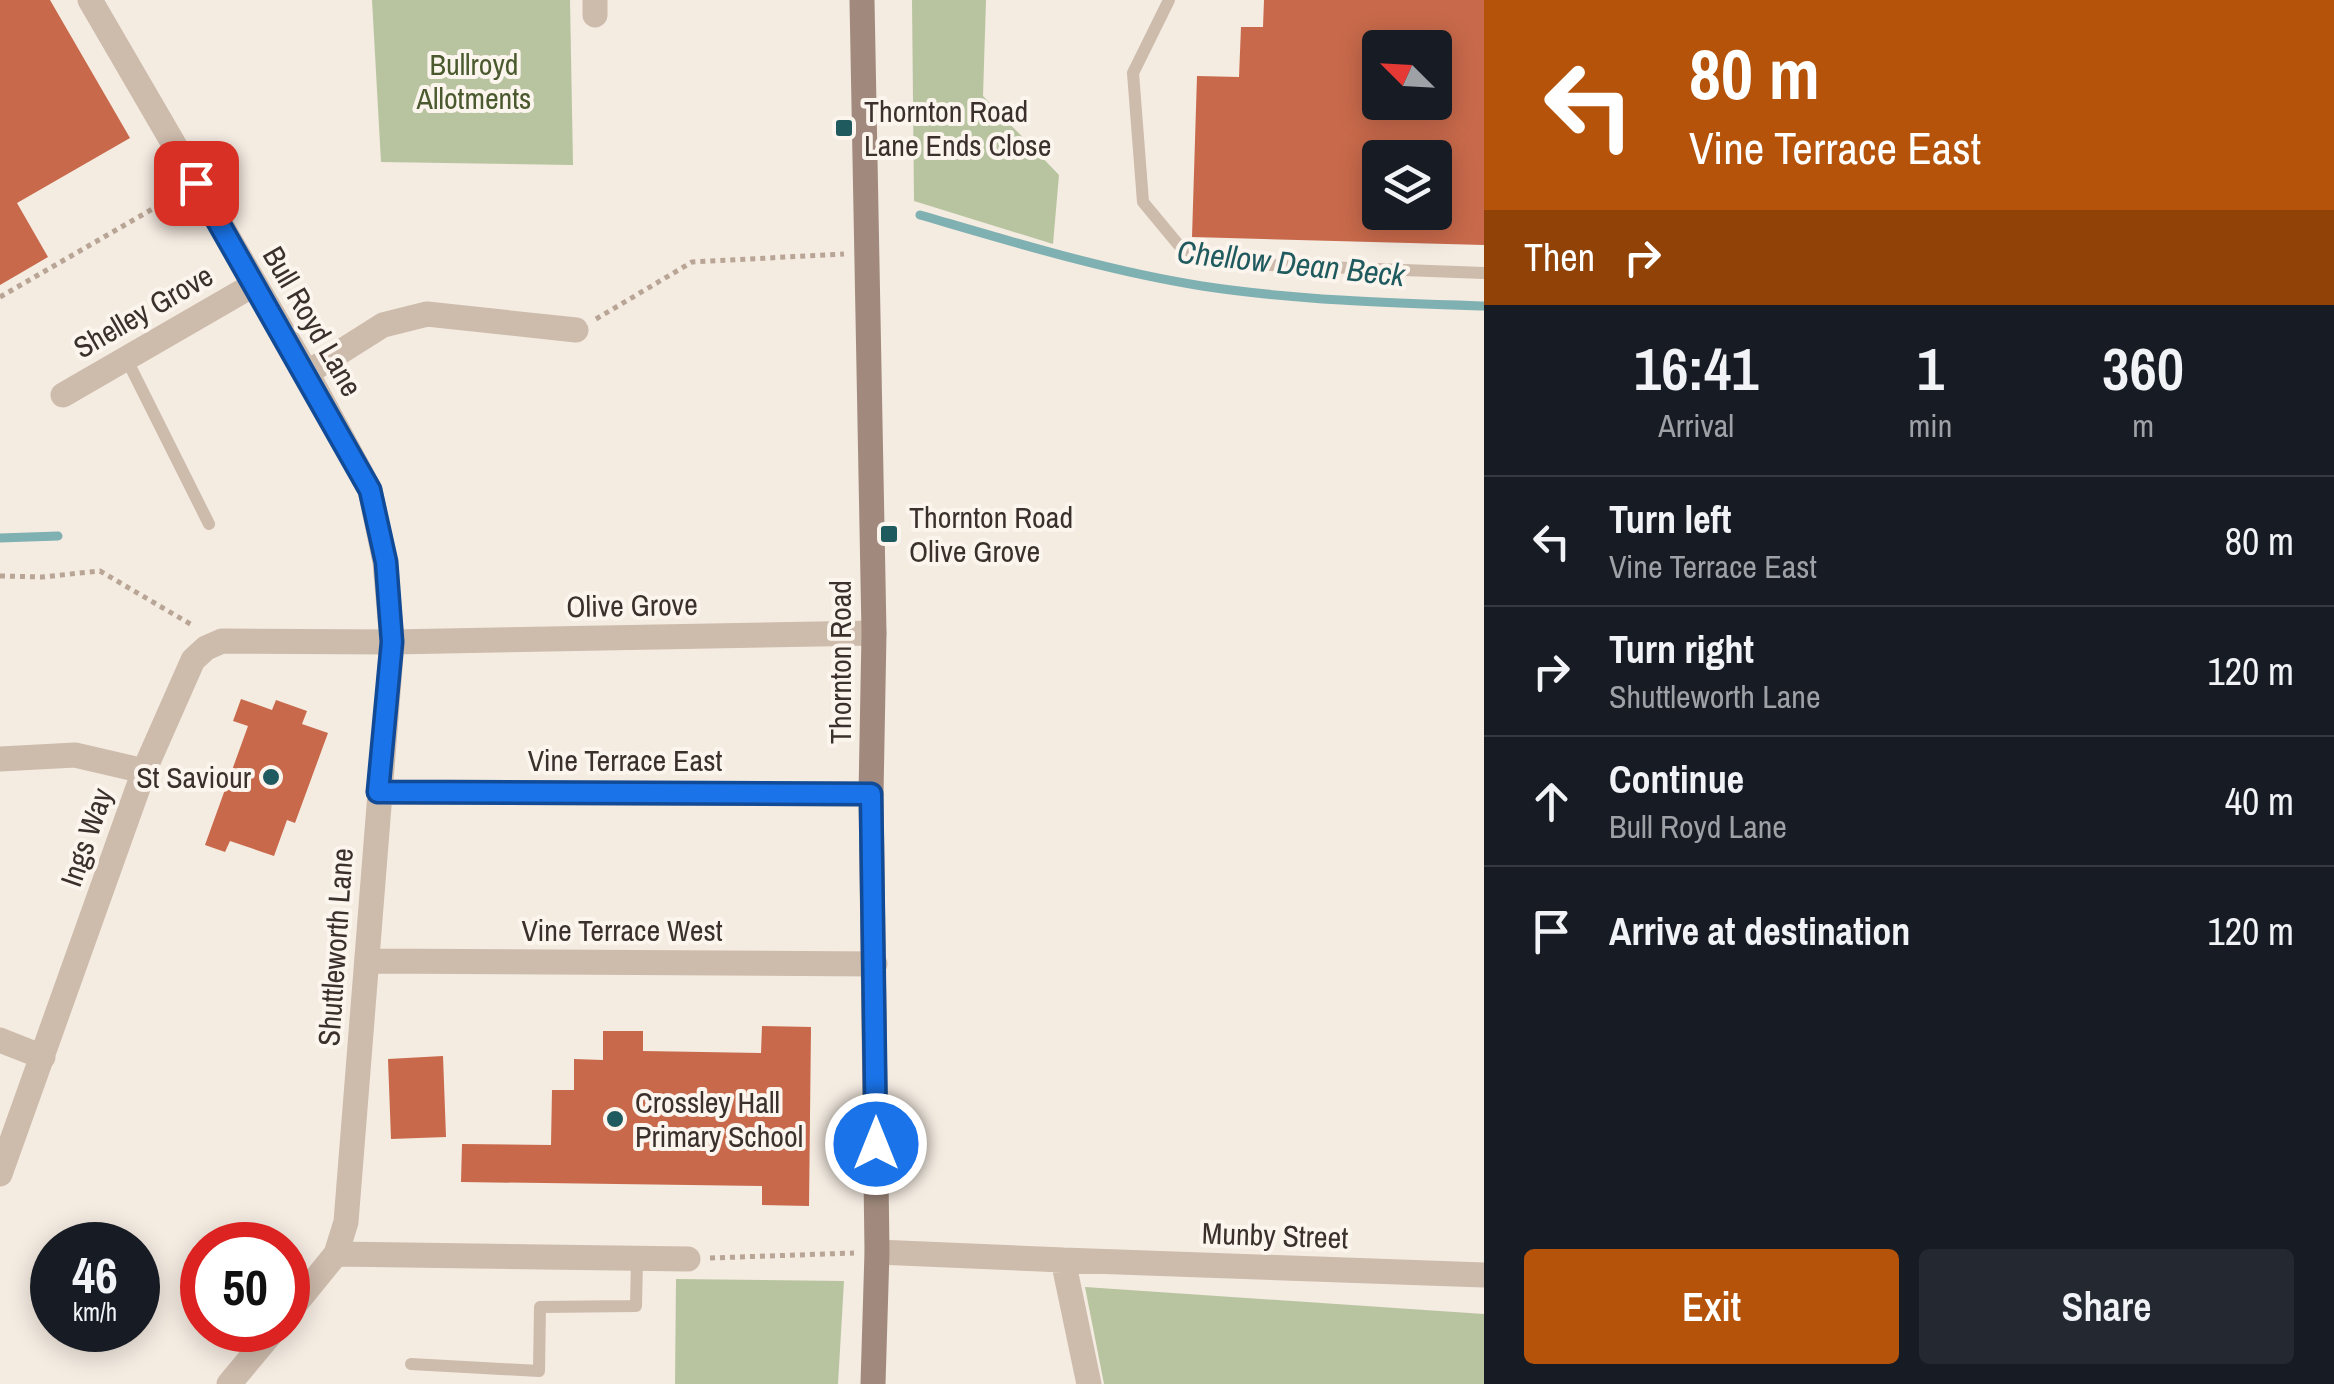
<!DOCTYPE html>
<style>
:root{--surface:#171b24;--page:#242831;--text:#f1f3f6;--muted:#9ea1a6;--line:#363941;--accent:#b45309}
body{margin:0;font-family:"Archivo Narrow",sans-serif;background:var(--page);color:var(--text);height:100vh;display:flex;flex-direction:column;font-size:38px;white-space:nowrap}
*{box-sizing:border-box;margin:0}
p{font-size:32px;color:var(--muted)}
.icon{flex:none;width:55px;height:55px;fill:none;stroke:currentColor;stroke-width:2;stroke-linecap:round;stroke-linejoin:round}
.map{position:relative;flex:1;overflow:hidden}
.side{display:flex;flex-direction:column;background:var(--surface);width:850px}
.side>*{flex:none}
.hud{background:#b45309;color:#fff;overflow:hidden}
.needle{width:65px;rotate:294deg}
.controls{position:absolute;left:1362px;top:30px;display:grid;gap:20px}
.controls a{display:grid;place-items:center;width:90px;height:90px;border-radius:10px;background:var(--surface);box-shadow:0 5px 25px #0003;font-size:50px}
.speed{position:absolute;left:30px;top:1222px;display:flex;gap:20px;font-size:50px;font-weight:700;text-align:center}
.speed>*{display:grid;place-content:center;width:130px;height:130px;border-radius:50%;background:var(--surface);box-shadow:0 5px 25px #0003;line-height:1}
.speed small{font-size:25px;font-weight:400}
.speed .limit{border:15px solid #d22;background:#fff;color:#111}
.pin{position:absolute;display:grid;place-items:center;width:85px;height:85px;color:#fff;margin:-42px;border-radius:20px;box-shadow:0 5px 15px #0006}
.me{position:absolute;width:110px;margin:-55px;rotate:0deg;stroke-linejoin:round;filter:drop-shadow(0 0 8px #0008)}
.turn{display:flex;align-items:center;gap:35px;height:210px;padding:0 40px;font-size:45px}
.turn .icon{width:130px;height:130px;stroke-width:2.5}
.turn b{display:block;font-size:70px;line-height:85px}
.then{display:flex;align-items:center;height:95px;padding:0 40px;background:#0003;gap:20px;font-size:38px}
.eta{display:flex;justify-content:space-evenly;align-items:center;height:170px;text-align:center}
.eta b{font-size:60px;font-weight:600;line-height:70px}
.cta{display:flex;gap:20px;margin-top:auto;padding:20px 40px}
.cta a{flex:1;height:115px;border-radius:10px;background:var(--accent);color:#fff;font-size:40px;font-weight:600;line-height:115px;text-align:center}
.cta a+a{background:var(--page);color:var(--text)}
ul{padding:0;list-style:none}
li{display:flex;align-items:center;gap:30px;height:130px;padding:0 40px;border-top:2px solid var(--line)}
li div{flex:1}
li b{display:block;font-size:38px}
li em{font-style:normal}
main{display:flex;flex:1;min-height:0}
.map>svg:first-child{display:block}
.green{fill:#b8c4a0}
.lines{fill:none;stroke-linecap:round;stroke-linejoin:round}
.stream{stroke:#7fb0b2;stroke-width:9}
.building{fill:#c8694b;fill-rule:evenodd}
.path{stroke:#b9a596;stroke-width:5;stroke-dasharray:5 5;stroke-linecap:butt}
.service{stroke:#cdbbac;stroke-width:12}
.minor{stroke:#cdbbac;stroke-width:25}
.secondary{stroke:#a18a7d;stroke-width:25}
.route-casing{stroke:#114b97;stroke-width:25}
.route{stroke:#1a73e8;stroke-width:18}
.poi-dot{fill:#1f5a5e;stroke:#fbf5ee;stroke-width:4}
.labels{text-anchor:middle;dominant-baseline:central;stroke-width:8;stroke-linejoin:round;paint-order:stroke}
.park-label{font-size:30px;fill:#4a5a2e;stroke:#fbf5ee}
.poi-label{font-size:30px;fill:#3b302b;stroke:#fbf5ee;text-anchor:start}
.street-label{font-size:30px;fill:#3b302b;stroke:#fbf5ee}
.water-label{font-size:32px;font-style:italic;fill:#1f5a5e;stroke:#fbf5ee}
</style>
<main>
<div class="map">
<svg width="1484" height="1384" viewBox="0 0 1484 1384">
<rect width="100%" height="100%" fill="#f4ebe1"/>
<path class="green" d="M372 0H570L573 165 381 162Z
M912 0H986L983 96 1059 175 1053 244 914 201Z
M676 1279 844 1281 838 1384H675Z
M1085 1287 1484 1314V1384H1104Z"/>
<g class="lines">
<path class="stream" d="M920 215C1013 242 1107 271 1202 286 1294 300 1391 303 1484 306
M0 538 58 536"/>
</g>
<path class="building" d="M0 0H50L130 138 17 203 48 257 0 285Z
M1264 0H1484V245L1192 237 1197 76 1239 77 1241 27H1263ZM1380 48H1435V102H1380ZM1380 158H1435V212H1380Z
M241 699 272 710 276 700 307 711 302 724 328 733 295 823 287 820 274 856 230 841 225 852 205 845 248 726 233 721Z
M762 1026 811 1027 809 1206 762 1205V1186L461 1182 462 1144 551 1145 552 1090H574V1059L603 1060V1031H643V1051L761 1053Z
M443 1056 446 1137 391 1139 388 1059Z"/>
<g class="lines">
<path class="path" d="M0 297 175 196
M596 319 692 262 844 254
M0 576 42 577 100 571 192 625
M710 1258 854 1253"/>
<path class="service" d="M1169 0 1133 73 1143 202 1182 249 1242 264 1484 273
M126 358 209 524
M411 1364 539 1371 540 1307 636 1306 637 1259"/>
<path class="minor" d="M90 0 307 373 370 490 385 562 392 642 346 1222 336 1254
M595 0V15
M307 373 383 325 427 314 576 330
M63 395 255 284
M0 759 75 755 144 771
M378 792 871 794
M368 961 875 964
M0 1040 43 1057
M0 1174 144 771 193 660 206 648 222 641 392 642 874 633
M877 1252 1063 1260 1089 1384
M1063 1260 1484 1275
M288 1313 336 1254 688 1259
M229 1384 274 1330"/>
<path class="secondary" d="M862 0 874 633 871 794 877 1252 873 1384"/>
</g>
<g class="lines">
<defs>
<path id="route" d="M196 183 370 490 386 562 392 642 378 792 871 794 876 1144"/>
</defs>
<use href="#route" class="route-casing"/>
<use href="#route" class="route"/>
</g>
<g class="poi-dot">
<rect x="834" y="118" width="20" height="20" rx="5"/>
<rect x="879" y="524" width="20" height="20" rx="5"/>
<circle cx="271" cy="777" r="10"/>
<circle cx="615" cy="1119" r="10"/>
</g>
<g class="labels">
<g class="park-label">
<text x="474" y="64">Bullroyd<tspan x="474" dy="34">Allotments</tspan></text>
</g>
<g class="poi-label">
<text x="864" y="111">Thornton Road<tspan x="864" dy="34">Lane Ends Close</tspan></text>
<text x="909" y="517">Thornton Road<tspan x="909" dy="34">Olive Grove</tspan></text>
<text x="251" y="777" text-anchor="end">St Saviour</text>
<text x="635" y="1102">Crossley Hall<tspan x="635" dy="34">Primary School</tspan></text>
</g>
<g class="street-label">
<text transform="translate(143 311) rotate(-30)">Shelley Grove</text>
<text transform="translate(313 321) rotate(60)">Bull Royd Lane</text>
<text transform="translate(632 605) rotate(-1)">Olive Grove</text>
<text transform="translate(840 662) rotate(-90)">Thornton Road</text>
<text x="625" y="760">Vine Terrace East</text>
<text transform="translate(86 837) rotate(-71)">Ings Way</text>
<text x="622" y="930">Vine Terrace West</text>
<text transform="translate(335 947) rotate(-86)">Shuttleworth Lane</text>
<text transform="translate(1275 1235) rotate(2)">Munby Street</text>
</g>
<g class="water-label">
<text transform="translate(1291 263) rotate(6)">Chellow Dean Beck</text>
</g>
</g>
</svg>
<div class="controls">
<a><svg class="needle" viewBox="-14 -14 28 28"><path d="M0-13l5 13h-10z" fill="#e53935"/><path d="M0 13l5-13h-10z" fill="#9ea1a6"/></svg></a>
<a><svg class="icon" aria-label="layers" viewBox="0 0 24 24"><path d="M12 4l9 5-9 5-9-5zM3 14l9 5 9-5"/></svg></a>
</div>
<div class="speed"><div>46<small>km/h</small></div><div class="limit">50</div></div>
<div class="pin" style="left:196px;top:183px;background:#d93025"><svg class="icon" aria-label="arrive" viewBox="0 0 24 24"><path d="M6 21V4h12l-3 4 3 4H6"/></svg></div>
<svg class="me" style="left:876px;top:1144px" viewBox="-20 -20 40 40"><circle r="17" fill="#1a73e8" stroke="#fff" stroke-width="3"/><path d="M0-11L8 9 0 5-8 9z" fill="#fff"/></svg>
</div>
<section class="side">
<div class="hud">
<div class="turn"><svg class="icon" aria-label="left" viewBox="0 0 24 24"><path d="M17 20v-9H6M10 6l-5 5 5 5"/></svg><div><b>80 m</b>Vine Terrace East</div></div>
<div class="then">Then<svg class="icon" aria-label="right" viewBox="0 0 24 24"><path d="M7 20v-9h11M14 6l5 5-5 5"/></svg></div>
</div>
<div class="eta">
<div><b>16:41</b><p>Arrival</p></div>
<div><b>1</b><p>min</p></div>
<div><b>360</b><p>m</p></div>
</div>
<ul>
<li><svg class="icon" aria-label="left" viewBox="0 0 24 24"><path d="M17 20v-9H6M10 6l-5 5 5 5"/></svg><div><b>Turn left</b><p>Vine Terrace East</p></div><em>80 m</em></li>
<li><svg class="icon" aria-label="right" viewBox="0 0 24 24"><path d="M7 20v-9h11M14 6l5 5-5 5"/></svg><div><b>Turn right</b><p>Shuttleworth Lane</p></div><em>120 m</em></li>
<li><svg class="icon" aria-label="ahead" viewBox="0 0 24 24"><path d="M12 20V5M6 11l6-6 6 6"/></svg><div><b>Continue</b><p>Bull Royd Lane</p></div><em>40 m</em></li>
<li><svg class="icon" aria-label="arrive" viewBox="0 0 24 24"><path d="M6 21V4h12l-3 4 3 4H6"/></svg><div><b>Arrive at destination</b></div><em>120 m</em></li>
</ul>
<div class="cta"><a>Exit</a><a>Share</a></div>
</section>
</main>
